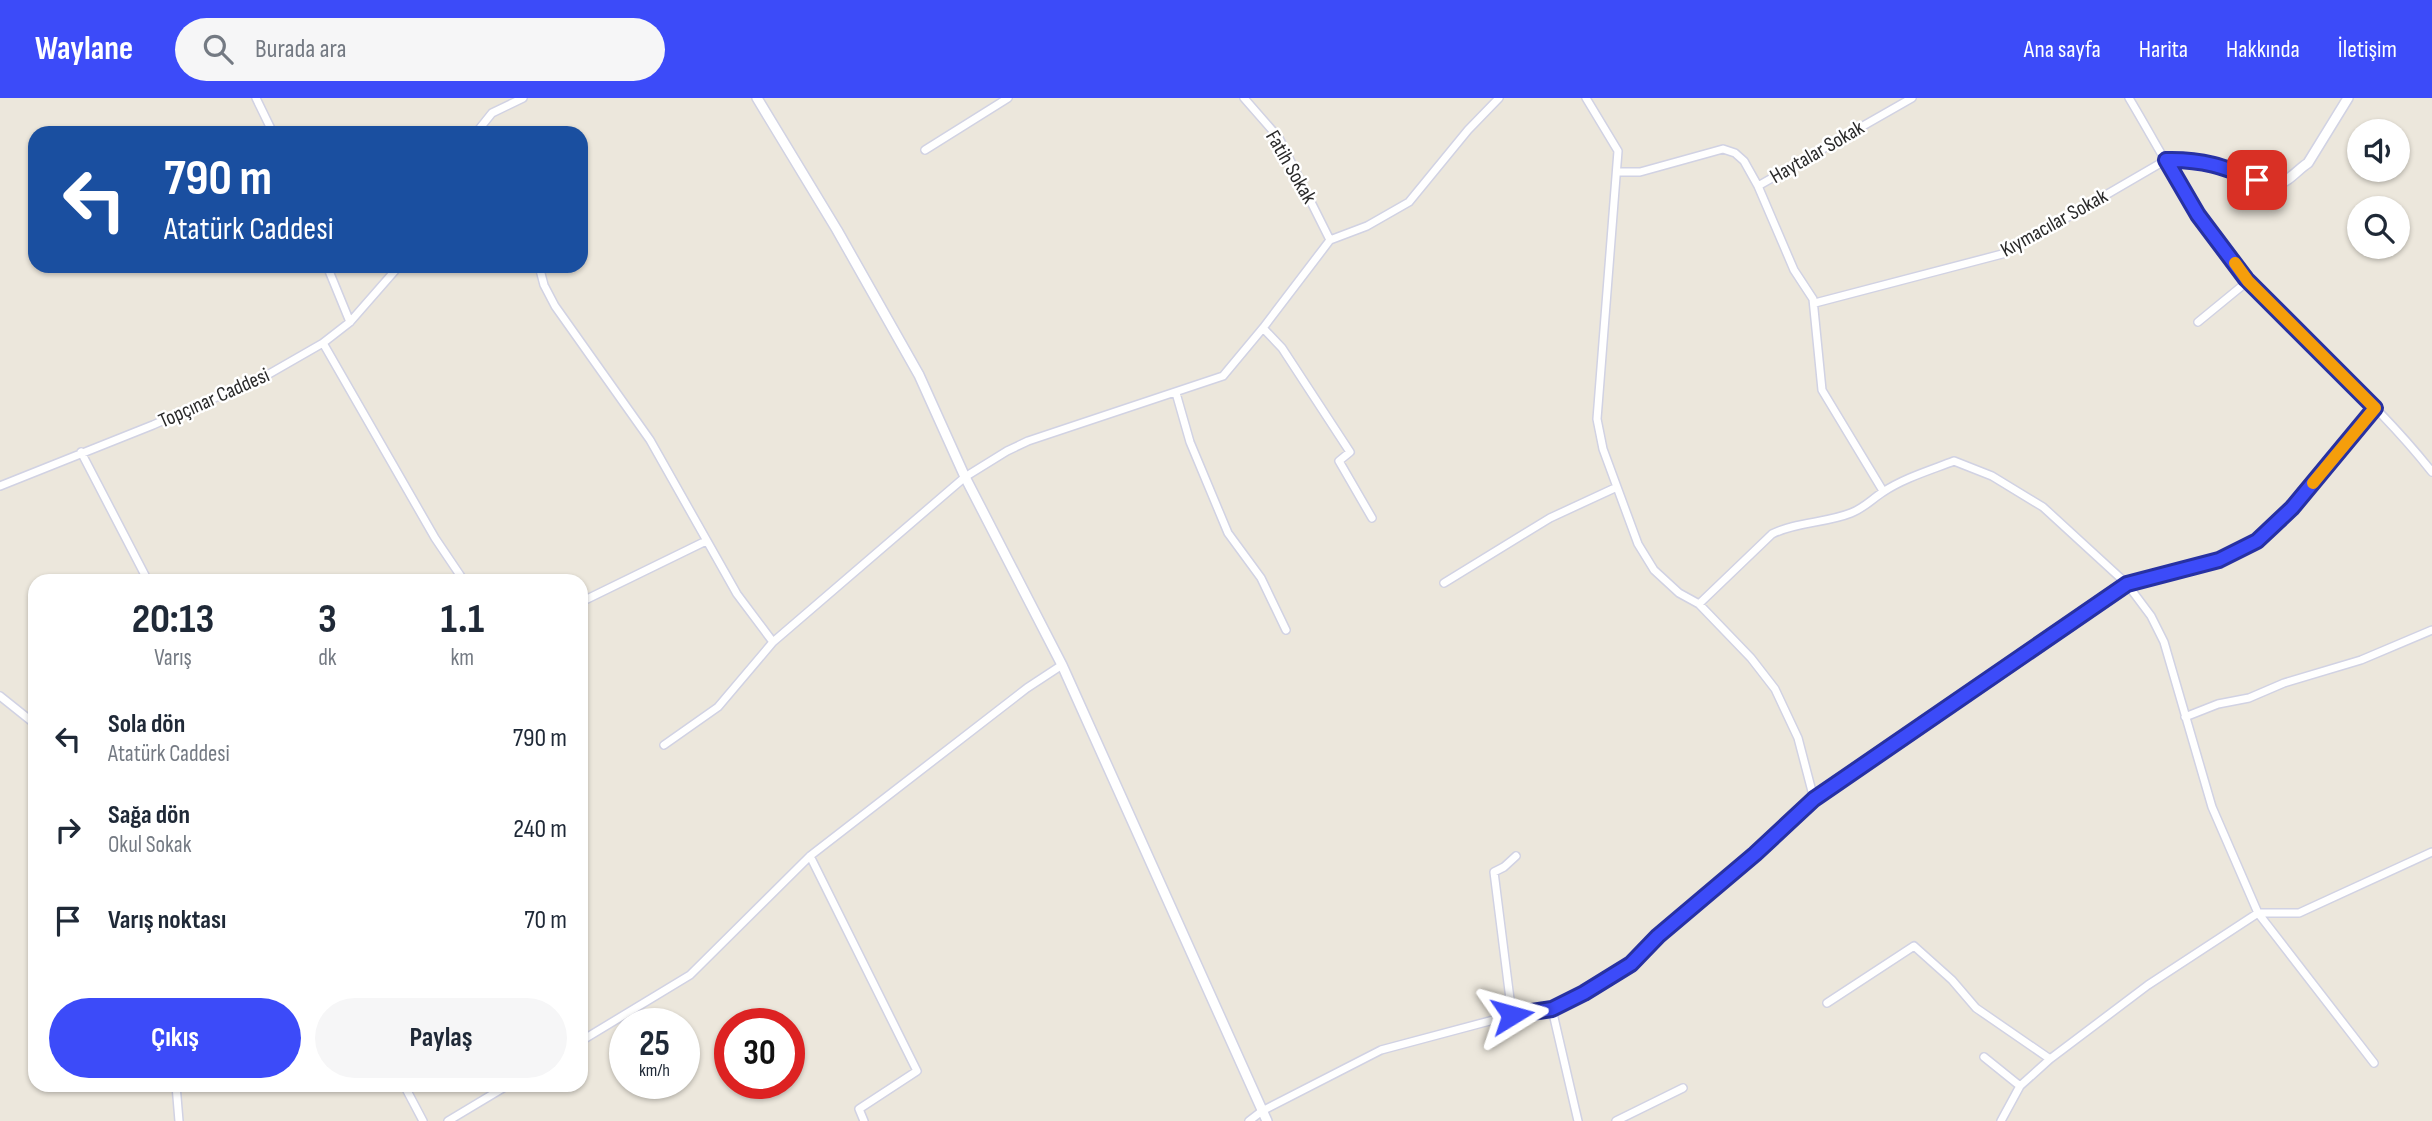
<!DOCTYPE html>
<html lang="tr">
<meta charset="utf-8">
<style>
:root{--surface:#fff;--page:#f6f6f7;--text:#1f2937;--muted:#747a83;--accent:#3c4bf9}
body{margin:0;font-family:"Sofia Sans Condensed",sans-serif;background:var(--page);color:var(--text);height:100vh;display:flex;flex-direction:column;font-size:26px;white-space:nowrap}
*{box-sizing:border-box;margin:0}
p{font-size:23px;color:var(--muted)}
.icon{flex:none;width:38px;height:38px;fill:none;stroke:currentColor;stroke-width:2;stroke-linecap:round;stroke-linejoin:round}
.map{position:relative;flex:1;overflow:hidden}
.drawer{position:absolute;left:28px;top:476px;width:560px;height:518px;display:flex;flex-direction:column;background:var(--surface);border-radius:21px;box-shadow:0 2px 5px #0004}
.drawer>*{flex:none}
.top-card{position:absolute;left:28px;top:28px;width:560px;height:147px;border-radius:21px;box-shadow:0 2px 5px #0004;background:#1a4fa0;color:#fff;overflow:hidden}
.tools{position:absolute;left:2347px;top:21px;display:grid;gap:14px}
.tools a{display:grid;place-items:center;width:63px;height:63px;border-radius:50%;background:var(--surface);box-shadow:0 2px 5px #0004;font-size:35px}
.speed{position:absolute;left:609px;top:910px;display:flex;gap:14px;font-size:35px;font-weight:700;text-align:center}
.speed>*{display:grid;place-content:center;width:91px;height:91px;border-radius:50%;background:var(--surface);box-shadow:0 2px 5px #0004;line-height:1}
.speed small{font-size:18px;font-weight:400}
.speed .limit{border:10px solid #d22;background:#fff;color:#111}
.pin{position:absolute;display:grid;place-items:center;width:60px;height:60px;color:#fff;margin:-30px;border-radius:14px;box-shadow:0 4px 10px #0006}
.me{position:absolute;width:77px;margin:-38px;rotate:82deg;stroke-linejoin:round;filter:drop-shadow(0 0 5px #0008)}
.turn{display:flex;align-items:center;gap:24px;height:147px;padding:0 21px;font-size:32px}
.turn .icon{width:91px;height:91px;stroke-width:2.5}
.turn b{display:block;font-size:49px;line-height:60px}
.eta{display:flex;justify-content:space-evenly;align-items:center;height:119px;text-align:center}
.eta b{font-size:42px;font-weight:700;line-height:49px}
.cta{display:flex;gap:14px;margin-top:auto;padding:14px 21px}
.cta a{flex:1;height:80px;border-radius:42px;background:var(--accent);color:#fff;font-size:28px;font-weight:700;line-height:80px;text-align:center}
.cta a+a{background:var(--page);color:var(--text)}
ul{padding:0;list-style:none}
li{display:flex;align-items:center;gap:21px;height:91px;padding:0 21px}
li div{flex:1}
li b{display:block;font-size:26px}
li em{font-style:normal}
header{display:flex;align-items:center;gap:42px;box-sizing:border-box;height:98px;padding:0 35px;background:var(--accent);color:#fff}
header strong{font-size:33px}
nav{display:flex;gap:38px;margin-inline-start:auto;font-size:24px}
.search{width:490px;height:63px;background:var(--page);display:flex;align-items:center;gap:18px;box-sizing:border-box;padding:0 24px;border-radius:38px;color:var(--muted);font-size:26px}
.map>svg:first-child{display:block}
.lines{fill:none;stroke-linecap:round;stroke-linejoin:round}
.minor-casing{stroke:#d1d2e3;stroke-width:10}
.tertiary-casing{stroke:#d1d2e3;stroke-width:12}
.minor{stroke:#fff;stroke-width:7}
.tertiary{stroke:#fff;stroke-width:9}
.route-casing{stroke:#2731a2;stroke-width:18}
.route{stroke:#3c4bf9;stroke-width:12}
.slow{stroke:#f59e0b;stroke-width:12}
.labels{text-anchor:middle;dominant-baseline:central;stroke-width:5;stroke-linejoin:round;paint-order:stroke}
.street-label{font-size:21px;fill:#2a2a2a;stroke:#fff}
</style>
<header>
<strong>Waylane</strong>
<div class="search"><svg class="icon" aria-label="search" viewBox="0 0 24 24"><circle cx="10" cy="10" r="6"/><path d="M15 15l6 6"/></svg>Burada ara</div>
<nav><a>Ana sayfa</a><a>Harita</a><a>Hakkında</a><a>İletişim</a></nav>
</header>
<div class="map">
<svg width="2432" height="1023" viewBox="0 0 2432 1023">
<rect width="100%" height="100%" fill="#ece7dc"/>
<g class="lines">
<defs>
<path id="minor" d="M256 0 273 35
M1244 0 1279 40 1330 142
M1586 0 1618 53 1597 321 1603 351 1638 446 1654 472 1679 495 1699 506 1751 560 1775 591 1798 640 1814 701
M2129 0C2166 62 2199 129 2248 182 2308 248 2377 304 2432 374
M476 35 492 15 523 0
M925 52 1008 0
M1618 74H1640L1723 51 1735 55 1744 63 1758 88 1794 172 1813 201 1822 292 1883 393
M1758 88 1912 0
M327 168 350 224
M539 168 544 187 555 208 650 342 737 496 773 544
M1815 205 2006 155 2166 62
M2198 224 2248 183
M1263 230 1282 250 1350 354 1339 363 1372 420
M323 245 435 440 464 483
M1176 295 1190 344 1228 435 1261 480 1286 532
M81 354 148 483
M0 388 153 327 269 276 323 245 350 224 399 168
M1444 485 1550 420 1617 389
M581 504 706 443
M1699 506 1772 436C1796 424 1826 425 1851 415 1864 410 1872 401 1883 394 1904 380 1931 372 1954 363L1992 378 2043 409 2127 486 2151 518 2164 544 2212 709 2258 815 2374 965
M0 598 35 626
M2185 619 2218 606 2249 600 2284 585 2361 562 2432 532
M664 647 718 609 773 544 965 379 1007 353 1028 343 1223 278 1263 230 1330 142 1367 128 1409 104 1468 32 1499 0
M810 758 917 973 859 1011 864 1023
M1827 905 1914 848 1952 882 1976 910 2050 961
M1552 911 1578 1023
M1512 917 1494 774 1504 769 1516 758
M581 943 690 877 810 758 1027 590 1062 567
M1984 959 2020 988
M176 987 179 1023
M404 987 423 1023
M448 1023 508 987
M1249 1023 1262 1013 1381 952 1512 917 1552 911 1584 895 1631 866 1658 838 1755 756 1814 701 2127 486 2219 462 2257 443 2292 410 2375 310
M1616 1023 1683 990
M2001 1023 2020 988 2050 961 2148 887 2258 815H2299L2432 754"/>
<path id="tertiary" d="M757 0 837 132 919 277 965 379 1062 567 1267 1023
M2166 62C2185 61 2202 62 2220 68 2237 73 2259 88 2277 86 2289 84 2297 72 2308 65L2348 0"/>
</defs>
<use href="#minor" class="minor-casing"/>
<use href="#tertiary" class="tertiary-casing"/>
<use href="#minor" class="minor"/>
<use href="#tertiary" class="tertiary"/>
</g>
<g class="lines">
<defs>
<path id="route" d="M1512 917 1552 911 1584 895 1631 866 1658 838 1755 756 1814 701 2127 486 2219 462 2257 443 2292 410 2375 310 2246 181 2198 117 2166 62C2203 61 2224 69 2257 82"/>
</defs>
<use href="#route" class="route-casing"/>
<use href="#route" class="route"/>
<path class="slow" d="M2235 165 2248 183 2375 310 2313 385"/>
</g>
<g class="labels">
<g class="street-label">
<text transform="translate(1817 54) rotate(-30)">Haytalar Sokak</text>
<text transform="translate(1291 69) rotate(60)">Fatih Sokak</text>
<text transform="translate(2054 125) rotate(-29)">Kıymacılar Sokak</text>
<text transform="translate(214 300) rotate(-24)">Topçınar Caddesi</text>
</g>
</g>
</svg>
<div class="tools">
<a><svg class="icon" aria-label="sound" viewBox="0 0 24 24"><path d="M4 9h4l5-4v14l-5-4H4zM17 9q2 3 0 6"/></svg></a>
<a><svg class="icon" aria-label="search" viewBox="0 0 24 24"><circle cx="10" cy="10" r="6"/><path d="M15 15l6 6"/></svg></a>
</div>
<div class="speed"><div>25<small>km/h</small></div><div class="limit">30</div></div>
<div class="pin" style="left:2257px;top:82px;background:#d93025"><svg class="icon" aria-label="arrive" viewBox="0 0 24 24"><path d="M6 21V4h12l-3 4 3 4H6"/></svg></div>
<svg class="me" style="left:1512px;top:917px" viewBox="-20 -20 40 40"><path d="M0-17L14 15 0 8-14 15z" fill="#3c4bf9" stroke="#fff" stroke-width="4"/></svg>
<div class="top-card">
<div class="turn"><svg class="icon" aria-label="left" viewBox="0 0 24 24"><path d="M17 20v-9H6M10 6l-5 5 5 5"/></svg><div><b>790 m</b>Atatürk Caddesi</div></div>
</div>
<section class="drawer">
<div class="eta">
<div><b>20:13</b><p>Varış</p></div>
<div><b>3</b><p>dk</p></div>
<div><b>1.1</b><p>km</p></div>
</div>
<ul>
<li><svg class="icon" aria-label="left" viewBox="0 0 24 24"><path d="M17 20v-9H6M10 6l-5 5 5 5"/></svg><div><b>Sola dön</b><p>Atatürk Caddesi</p></div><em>790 m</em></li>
<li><svg class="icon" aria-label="right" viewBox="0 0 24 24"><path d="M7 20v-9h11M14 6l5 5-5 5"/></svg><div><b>Sağa dön</b><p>Okul Sokak</p></div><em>240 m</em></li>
<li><svg class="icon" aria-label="arrive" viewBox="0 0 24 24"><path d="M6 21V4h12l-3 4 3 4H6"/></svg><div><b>Varış noktası</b></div><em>70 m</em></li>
</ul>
<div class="cta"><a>Çıkış</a><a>Paylaş</a></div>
</section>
</div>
